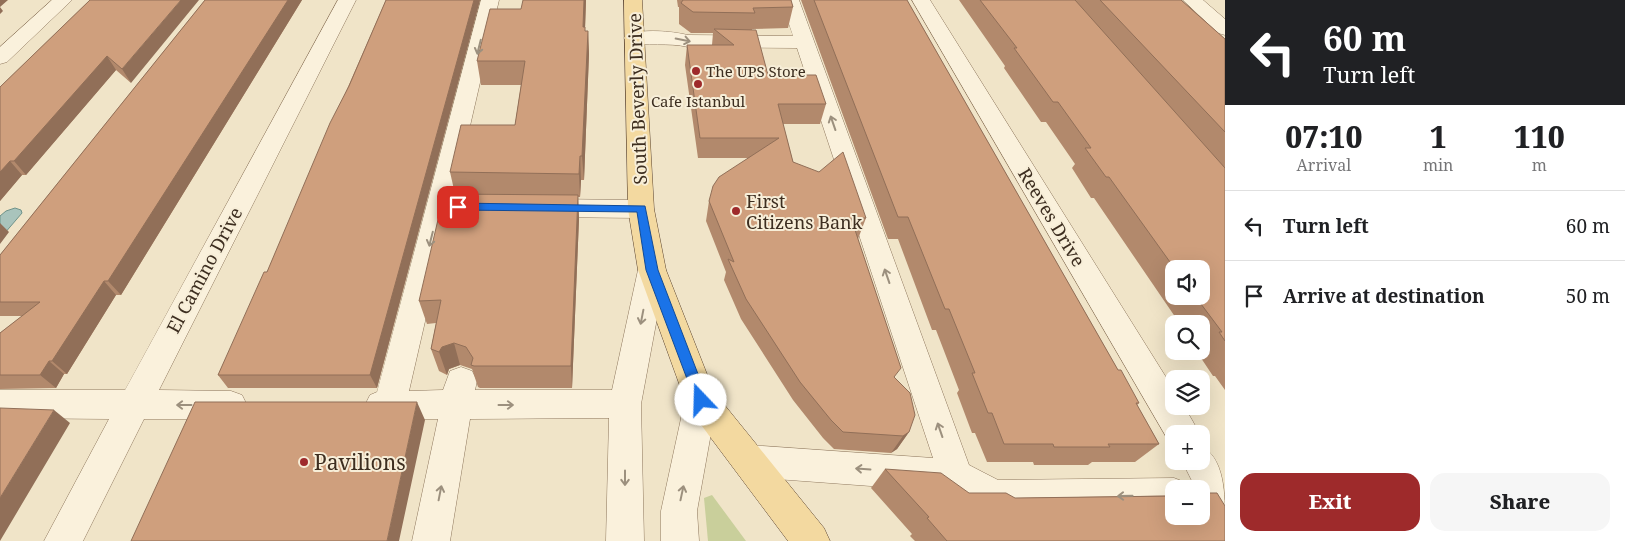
<!DOCTYPE html>
<meta charset="utf-8">
<style>
:root{--surface:#fff;--page:#f6f6f6;--text:#202124;--muted:#757577;--line:#e0e0e0;--accent:#9e2a2b}
body{margin:0;font-family:"Noto Serif",serif;background:var(--page);color:var(--text);height:100vh;display:flex;flex-direction:column;font-size:19px;white-space:nowrap}
*{box-sizing:border-box;margin:0}
p{font-size:16px;color:var(--muted)}
.icon{flex:none;width:28px;height:28px;fill:none;stroke:currentColor;stroke-width:2;stroke-linecap:round;stroke-linejoin:round}
.map{position:relative;flex:1;overflow:hidden}
.drawer{display:flex;flex-direction:column;background:var(--surface);width:400px}
.drawer>*{flex:none}
.banner{background:#202124;color:#fff;overflow:hidden}
.fabs{position:absolute;left:1165px;top:260px;display:grid;gap:10px}
.fabs a{display:grid;place-items:center;width:45px;height:45px;border-radius:10px;background:var(--surface);box-shadow:0 5px 20px #0002;font-size:25px}
.pin{position:absolute;display:grid;place-items:center;width:42px;height:42px;color:#fff;margin:-21px;border-radius:10px;box-shadow:0 2px 8px #0006}
.me{position:absolute;width:55px;margin:-28px;rotate:339deg;stroke-linejoin:round;filter:drop-shadow(0 0 4px #0008)}
.turn{display:flex;align-items:center;gap:18px;height:105px;padding:0 15px;font-size:22px}
.turn .icon{width:65px;height:65px;stroke-width:2.5}
.turn b{display:block;font-size:35px;line-height:42px}
.eta{display:flex;justify-content:space-evenly;align-items:center;height:85px;text-align:center}
.eta b{font-size:30px;font-weight:800;line-height:35px}
.action{display:flex;gap:10px;margin-top:auto;padding:10px 15px}
.action a{flex:1;height:58px;border-radius:15px;background:var(--accent);color:#fff;font-size:20px;font-weight:800;line-height:58px;text-align:center}
.action a+a{background:var(--page);color:var(--text)}
ul{padding:0;list-style:none}
li{display:flex;align-items:center;gap:15px;height:70px;padding:0 15px;border-top:1px solid var(--line)}
li div{flex:1}
li b{display:block;font-size:19px}
li em{font-style:normal}
main{display:flex;flex:1;min-height:0}
.map>svg:first-child{display:block}
.green{fill:#c9cf9b}
.water{fill:#a9c4bc;stroke:#6f938a}
.lines{fill:none;stroke-linecap:round;stroke-linejoin:round}
.minor-casing{stroke:#8d765c;stroke-width:1}
.major-casing{stroke:#5b4430;stroke-width:1}
.minor{fill:#faf1dc;fill-rule:evenodd}
.major{fill:#f3d9a0;fill-rule:evenodd}
.wall{fill:#b2896c;fill-rule:evenodd}
.shaded-wall{fill:#916f58}
.building{fill:#cf9f7d;stroke:#916f58}
.oneway{stroke:#9c907e}
.route{fill:#1a73e8;stroke:#114b97}
.poi-dot{fill:#9e2a2b;stroke:#f7eed8;stroke-width:2}
.labels{text-anchor:middle;dominant-baseline:central;stroke-width:4;stroke-linejoin:round;paint-order:stroke}
.far-poi-label{font-size:15px;fill:#3d2e20;stroke:#f7eed8;text-anchor:start}
.street-label{font-size:18px;fill:#3d2e20;stroke:#f7eed8}
.poi-label{font-size:18px;fill:#3d2e20;stroke:#f7eed8;text-anchor:start}
.near-poi-label{font-size:21px;fill:#3d2e20;stroke:#f7eed8;text-anchor:start}
</style>
<main>
<div class="map">
<svg width="1225" height="541" viewBox="0 0 1225 541">
<rect width="100%" height="100%" fill="#f0e4c8"/>
<path class="green" d="M712 495 746 541H708L704 498Z"/>
<path class="water" d="M15 208 21 210 22 213 4 234 0 236V216L6 211Z"/>
<g class="lines">
<defs>
<path id="minor" d="M52 0H72L7 62 0 64V47Z
M338 0H356L159 390 231 391 242 395 247 405 242 415 231 419H144L83 541H44L109 419 0 418V390H125Z
M481 0H499L409 391 443 390 450 371 461 367 472 371 477 381 475 390H612L638 270 642 263 652 260 662 263 666 270 641 404 644 541H606L609 418 470 419 450 541H412L438 419H381L370 415 365 405 370 395 377 392Z
M781 0H799L969 465 998 480 1174 478 1187 483 1189 489H1174V512L995 514 952 492 749 477 737 472 732 461 737 450 749 445 933 458 797 48 688 47C668 42 647 47 627 42L624 38 627 34C646 29 670 31 688 35L793 36Z
M912 0H930L1174 390V406H1184L1200 434H1174V446L1171 445Z
M1183 0H1203L1225 19V35L1218 33Z
M541 199 641 200 650 203 654 209 650 215 641 218 541 217 532 214 528 208 532 202Z
M701 386 712 390 717 400 697 511 699 541H661V511L685 400 690 390Z
M1201 446C1225 458 1225 495 1225 522L1212 516 1201 497V489H1196L1182 461H1201Z"/>
<path id="major" d="M624 0H642L654 209 666 270 714 392 824 528 830 541H788L690 410 685 400 638 270 628 209Z"/>
</defs>
<use href="#minor" class="minor-casing"/>
<use href="#major" class="major-casing"/>
<use href="#minor" class="minor"/>
<use href="#major" class="major"/>
</g>
<path class="wall" d="M90 0 131 83 116 70 26 175H22L0 201V87Z
M205 0H302L121 295H116L67 374H64L56 388 0 389V333L22 316H0V255Z
M386 0H480L377 388H228L218 375 267 272Z
M586 0 585 31H588L589 54 584 180H581L580 197H578L579 219 572 388H480L478 387 472 369 460 365 449 369 447 375 439 371 431 349 436 323 427 324 419 301 455 194 450 172 515 125 521 85H481L477 61 521 9Z
M677 0H791L793 7 788 28 752 29V30L768 75 826 104 820 124H783L793 162 866 218 858 239 909 432 897 449 891 453 834 449 823 438 793 400 741 319 724 280 726 272 706 221 709 201 748 158H698L685 65 687 45H712L713 33H691L679 24V7H678Z
M801 0H907L1118 370 1139 403 1137 405 1159 444 1135 462H1092L1088 465H1034L1033 462H987L975 433H972L957 393 959 390 936 330H932L898 239H888Z
M959 0H1181L1225 39V390L1215 376H1213L1197 352 1201 351V324H1180L1094 198H1091L1072 168 1075 164 1046 122H1041L1004 68 1005 66ZM1174 269H1201V296H1174Z
M885 469 969 493 1015 498 1202 495 1206 493 1225 541H915L910 536 912 534 871 488Z"/>
<path class="shaded-wall" d="M0 0H8L0 7 3 11 0 14Z
M181 0H199L131 83 122 69Z
M288 0H302L121 295 108 281Z
M474 0H480L377 388 370 375Z
M584 0H586L585 27H583Z
M588 31 589 54 584 180 582 156Z
M107 56 116 70 26 175 14 161Z
M580 156 581 180 580 197 579 174Z
M10 161 22 175 0 201V172Z
M578 195 579 219 572 388 571 366Z
M0 223 9 232 0 244Z
M104 281 116 295 67 374 52 361Z
M454 343 460 365 449 369 447 375 439 352 442 347Z
M49 361 64 374 56 388 40 375Z
M417 402 425 420 399 541H387Z
M54 410 70 423 0 541V498Z
M909 432 897 449 891 453 903 436Z"/>
<path class="building" d="M90 0H181L122 69 107 56 14 161H10L0 172V87Z
M205 0H288L108 281H104L52 361H49L40 375H0V333L40 302H0V255Z
M386 0H474L370 375H218L264 272H267L330 123 349 86Z
M523 0H584L583 27H585V31H588L582 156H580L579 174 450 172 461 125H515L525 61H477L490 9H521Z
M683 0H791L793 7 753 8 755 13 693 12 681 3Z
M814 0H907L1118 370H1121L1139 403H1136L1159 444H1108L1110 447H1054L1053 444H1004L992 413H988L972 373H975L949 309H945L908 217H898Z
M980 0H1075L1225 168V341L1219 332H1222L1195 296H1201V269H1175L1109 177H1106L1085 148H1091L1058 102H1053L1014 48H1017Z
M1100 0H1181L1225 39V132Z
M714 29 756 30 768 75H816L826 104H778L793 162 819 172 843 152 866 218H851L901 368 894 377 910 393 915 415 909 432 903 436 843 432 831 420 800 382 746 299 728 259 734 262 709 201 713 186 719 177 779 138H700L687 45H734Z
M444 194 578 195 571 366H474L471 365 473 358 466 347 454 343 442 347 439 352 431 349 441 300 419 301Z
M195 402H417L387 541H131Z
M0 408 54 410 0 498Z
M885 469 941 473 969 493H1006L1015 498 1174 496V516H1201V496L1204 495 1206 493H1217L1225 506V541H947L927 518 929 517Z"/>
<defs><path id="oneway-shaft" d="M-6 0H5M1.5-3L5.5 0L1.5 3" fill="none" stroke-width="1.6" stroke-linecap="round" stroke-linejoin="round" transform="scale(1.25)"/></defs>
<g class="oneway">
<use href="#oneway-shaft" transform="translate(683 40) rotate(11)"/>
<use href="#oneway-shaft" transform="translate(479 47) rotate(104)"/>
<use href="#oneway-shaft" transform="translate(833 123) rotate(-109)"/>
<use href="#oneway-shaft" transform="translate(431 239) rotate(104)"/>
<use href="#oneway-shaft" transform="translate(887 276) rotate(-109)"/>
<use href="#oneway-shaft" transform="translate(642 317) rotate(101)"/>
<use href="#oneway-shaft" transform="translate(184 405) rotate(-180)"/>
<use href="#oneway-shaft" transform="translate(506 405)"/>
<use href="#oneway-shaft" transform="translate(940 430) rotate(-109)"/>
<use href="#oneway-shaft" transform="translate(863 469) rotate(-176)"/>
<use href="#oneway-shaft" transform="translate(625 478) rotate(90)"/>
<use href="#oneway-shaft" transform="translate(440 493) rotate(-79)"/>
<use href="#oneway-shaft" transform="translate(682 493) rotate(-78)"/>
<use href="#oneway-shaft" transform="translate(1125 496) rotate(179)"/>
</g>
<path class="route" d="M458 203 645 206 658 270 708 400 706 405 701 406 697 405 695 400 646 270 637 212 458 210 452 207Z"/>
<g class="poi-dot">
<circle cx="696" cy="71" r="5"/>
<circle cx="698" cy="84" r="5"/>
<circle cx="736" cy="211" r="5"/>
<circle cx="304" cy="462" r="5"/>
</g>
<g class="labels">
<g class="far-poi-label">
<text x="706" y="71">The UPS Store</text>
<text x="698" y="101" text-anchor="middle">Cafe Istanbul</text>
</g>
<g class="street-label">
<text transform="translate(637 99) rotate(-92)">South Beverly Drive</text>
<text transform="translate(1052 217) rotate(59)">Reeves Drive</text>
<text transform="translate(204 270) rotate(-62)">El Camino Drive</text>
</g>
<g class="poi-label">
<text x="746" y="201">First<tspan x="746" dy="21">Citizens Bank</tspan></text>
</g>
<g class="near-poi-label">
<text x="314" y="462">Pavilions</text>
</g>
</g>
</svg>
<div class="fabs">
<a><svg class="icon" aria-label="sound" viewBox="0 0 24 24"><path d="M4 9h4l5-4v14l-5-4H4zM17 9q2 3 0 6"/></svg></a>
<a><svg class="icon" aria-label="search" viewBox="0 0 24 24"><circle cx="10" cy="10" r="6"/><path d="M15 15l6 6"/></svg></a>
<a><svg class="icon" aria-label="layers" viewBox="0 0 24 24"><path d="M12 4l9 5-9 5-9-5zM3 14l9 5 9-5"/></svg></a>
<a>+</a>
<a>−</a>
</div>
<div class="pin" style="left:458px;top:207px;background:#d93025"><svg class="icon" aria-label="arrive" viewBox="0 0 24 24"><path d="M6 21V4h12l-3 4 3 4H6"/></svg></div>
<svg class="me" style="left:701px;top:400px" viewBox="-20 -20 40 40"><circle r="19" fill="#fff"/><path d="M0-13L10 11 0 6-10 11z" fill="#1a73e8"/></svg>
</div>
<section class="drawer">
<div class="banner">
<div class="turn"><svg class="icon" aria-label="left" viewBox="0 0 24 24"><path d="M17 20v-9H6M10 6l-5 5 5 5"/></svg><div><b>60 m</b>Turn left</div></div>
</div>
<div class="eta">
<div><b>07:10</b><p>Arrival</p></div>
<div><b>1</b><p>min</p></div>
<div><b>110</b><p>m</p></div>
</div>
<ul>
<li><svg class="icon" aria-label="left" viewBox="0 0 24 24"><path d="M17 20v-9H6M10 6l-5 5 5 5"/></svg><div><b>Turn left</b></div><em>60 m</em></li>
<li><svg class="icon" aria-label="arrive" viewBox="0 0 24 24"><path d="M6 21V4h12l-3 4 3 4H6"/></svg><div><b>Arrive at destination</b></div><em>50 m</em></li>
</ul>
<div class="action"><a>Exit</a><a>Share</a></div>
</section>
</main>
